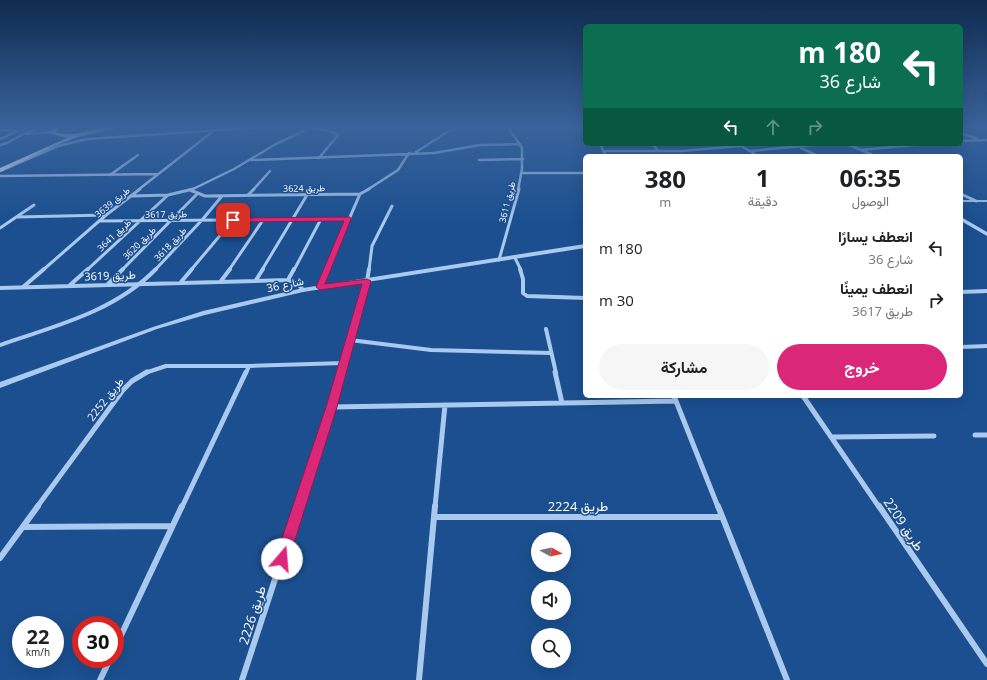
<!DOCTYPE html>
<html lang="ar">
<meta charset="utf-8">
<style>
:root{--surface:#fff;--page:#f6f6f6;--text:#202124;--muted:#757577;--accent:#db2777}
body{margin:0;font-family:"Open Sans",Vazirmatn,sans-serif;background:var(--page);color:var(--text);direction:rtl;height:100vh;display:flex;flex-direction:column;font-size:15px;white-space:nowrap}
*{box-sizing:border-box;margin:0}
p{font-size:13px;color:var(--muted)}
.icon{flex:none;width:22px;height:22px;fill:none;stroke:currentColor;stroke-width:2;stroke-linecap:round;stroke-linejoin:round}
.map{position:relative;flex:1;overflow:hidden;direction:ltr}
.side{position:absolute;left:583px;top:154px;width:380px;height:244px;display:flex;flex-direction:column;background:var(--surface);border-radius:6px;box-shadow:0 4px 16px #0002;direction:rtl}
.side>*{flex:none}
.hud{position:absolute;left:583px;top:24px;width:380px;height:122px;border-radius:6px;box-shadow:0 4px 16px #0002;direction:rtl;background:#0b6e4f;color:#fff;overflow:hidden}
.needle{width:26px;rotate:98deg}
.controls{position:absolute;left:531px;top:532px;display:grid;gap:8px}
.controls a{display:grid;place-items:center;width:40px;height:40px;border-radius:50%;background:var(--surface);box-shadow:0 4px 16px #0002;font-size:20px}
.speed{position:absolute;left:12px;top:616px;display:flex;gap:8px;font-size:20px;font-weight:700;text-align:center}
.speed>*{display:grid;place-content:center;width:52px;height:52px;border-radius:50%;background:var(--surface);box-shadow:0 4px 16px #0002;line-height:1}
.speed small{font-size:10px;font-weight:400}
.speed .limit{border:6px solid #d22;background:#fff;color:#111}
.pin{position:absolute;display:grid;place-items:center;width:34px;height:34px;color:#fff;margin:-17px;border-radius:8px;box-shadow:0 2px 6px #0006}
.me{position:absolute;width:44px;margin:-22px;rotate:18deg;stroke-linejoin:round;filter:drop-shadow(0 0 3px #0008)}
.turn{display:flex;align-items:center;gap:14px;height:84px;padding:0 16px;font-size:18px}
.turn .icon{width:52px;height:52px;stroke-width:2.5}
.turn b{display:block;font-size:28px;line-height:34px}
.lanes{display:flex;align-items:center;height:38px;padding:0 16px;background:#0003;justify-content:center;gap:20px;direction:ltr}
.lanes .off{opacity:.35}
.eta{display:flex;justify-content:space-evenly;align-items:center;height:68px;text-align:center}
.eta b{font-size:24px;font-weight:700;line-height:28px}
.action{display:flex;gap:8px;margin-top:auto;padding:8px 16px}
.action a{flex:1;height:46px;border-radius:24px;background:var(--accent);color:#fff;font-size:16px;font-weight:700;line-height:46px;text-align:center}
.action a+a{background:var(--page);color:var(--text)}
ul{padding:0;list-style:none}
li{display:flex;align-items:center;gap:12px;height:52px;padding:0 16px}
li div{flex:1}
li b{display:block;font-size:15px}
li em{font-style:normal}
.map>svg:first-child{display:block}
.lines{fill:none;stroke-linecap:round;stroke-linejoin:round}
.minor-far4{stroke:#a9c9ee;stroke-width:2.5}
.minor-far3{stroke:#a9c9ee;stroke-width:3}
.minor-far2{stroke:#a9c9ee;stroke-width:4}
.minor-far1{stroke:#a9c9ee;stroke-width:5}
.minor{stroke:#a9c9ee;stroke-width:6}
.tertiary{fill:#a9c9ee;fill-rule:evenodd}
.primary{fill:#f0f6ff;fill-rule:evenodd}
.route{fill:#db2777;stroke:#8e194d}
.labels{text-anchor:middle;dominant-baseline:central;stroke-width:3;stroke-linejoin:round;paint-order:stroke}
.far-street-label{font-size:9px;fill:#fff;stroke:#1b4f8f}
.street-label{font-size:11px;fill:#fff;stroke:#1b4f8f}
.near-street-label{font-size:13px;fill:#fff;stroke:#1b4f8f}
</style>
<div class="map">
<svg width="987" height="680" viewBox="0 0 987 680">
<rect width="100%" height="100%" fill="#1b4f8f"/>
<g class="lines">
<path class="minor-far4" d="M508 127 522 148V169L518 190
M566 127 585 128
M311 128 333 132 338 135 319 158
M0 130H19
M97 131 117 127
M961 133 977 139
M27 134 53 132
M0 139 26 127
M961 141 987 140
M600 144 606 156
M653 144 658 151
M738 144 758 156
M847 144 875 156
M0 145 7 143 27 132 47 127
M801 148 818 156
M860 150 925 144
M603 151H682L740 146
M750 151 824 144
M416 152 455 127
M251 160 434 153 480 145 520 144
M479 160 523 159
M0 171 58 146 87 139 265 127
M521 173H585
M110 175 138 155
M0 176 158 174
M138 190 212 132
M191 190 234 169 276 144 312 127
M253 190 270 171
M367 190 398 170 409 153"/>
<path class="minor-far3" d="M190 190 205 196 360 194
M360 194 369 189
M961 194 976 201
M248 195 254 189
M132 196 168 195 193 189
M17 217 106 215
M99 221 348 219
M0 228 34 205
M515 258 521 270
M499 260 519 189
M43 270 106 215 140 189
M87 270 168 195
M122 270 197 194
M155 270 202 220 222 196
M191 270 233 220
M229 270 263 220
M262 270 307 195
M294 270 321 219
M327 270 360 194
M369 270 372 246 392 206"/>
<path class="minor-far2" d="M520 269 523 279V293L527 296 585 298
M256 280 263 269
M288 280 294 269
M221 281 230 269
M181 282 192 269
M108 284 123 269
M70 285 88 269
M23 287 44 269
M320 287 328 269
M0 288 288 280 298 284 303 290
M961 292 987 291
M546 329 556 373
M350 340 431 350 551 353
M0 345C55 326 114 312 156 269
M961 347 987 346
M145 373 166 366H249L343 363
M246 373 249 366
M341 373 367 281 369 269"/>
<path class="minor-far1" d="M555 372 562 403
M674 396 718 507
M803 396 879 507
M332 407 676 401
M975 435H987
M831 437 934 436
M37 507 123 390 132 381 147 372
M182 507 246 372
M299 507 332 407 342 372
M435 507 445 405"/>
<path class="minor" d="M718 506 787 680
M879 506 987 664
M434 517H722
M23 527 172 526
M0 558 38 506
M115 648 182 506
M100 680 110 659
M242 680 299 506
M419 680 435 506"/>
<path class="tertiary" d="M961 200H987V202H961Z
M961 217 987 232V236L961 221Z
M585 244V248L303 292 205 315 157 329 0 388V382L153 327 203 311 303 288Z"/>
<path class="primary" d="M55 127H61L56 132C76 139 90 127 108 127L96 133 78 137 54 146 0 172V168L67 138 51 134 50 131Z"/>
</g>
<linearGradient id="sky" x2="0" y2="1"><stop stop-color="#0f2b4f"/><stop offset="0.57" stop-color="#39639b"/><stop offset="1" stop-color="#39639b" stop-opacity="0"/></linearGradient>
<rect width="987" height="222" fill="url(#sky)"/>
<path class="route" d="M350 217 351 219 325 284 367 279 371 281 337 407 289 559 287 563 282 565 277 563 275 559 326 407 362 284 320 290 316 287 344 221 233 222 230 220 233 218Z"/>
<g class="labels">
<g class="far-street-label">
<text transform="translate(304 188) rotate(-1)">طريق 3624</text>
<text transform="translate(112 202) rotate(-39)">طريق 3639</text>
<text transform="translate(507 202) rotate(-76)">طريق 3611</text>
<text transform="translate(166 214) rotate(-1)">طريق 3617</text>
<text transform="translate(114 235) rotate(-43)">طريق 3641</text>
<text transform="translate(139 243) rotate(-45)">طريق 3620</text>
<text transform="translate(170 244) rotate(-47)">طريق 3618</text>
</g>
<g class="street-label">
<text transform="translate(110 275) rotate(-2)">طريق 3619</text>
<text transform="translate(285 284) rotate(-12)">شارع 36</text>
<text transform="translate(105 399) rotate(-52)">طريق 2252</text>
</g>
<g class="near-street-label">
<text x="578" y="506">طريق 2224</text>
<text transform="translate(904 524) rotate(56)">طريق 2209</text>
<text transform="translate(252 615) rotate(-72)">طريق 2226</text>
</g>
</g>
</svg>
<div class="controls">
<a><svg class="needle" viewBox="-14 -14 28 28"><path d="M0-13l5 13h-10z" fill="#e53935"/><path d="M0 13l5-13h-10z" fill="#757577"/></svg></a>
<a><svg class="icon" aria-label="sound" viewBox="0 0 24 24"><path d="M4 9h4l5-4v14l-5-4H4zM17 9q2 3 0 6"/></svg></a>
<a><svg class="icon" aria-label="search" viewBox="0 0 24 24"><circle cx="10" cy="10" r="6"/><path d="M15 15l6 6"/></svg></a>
</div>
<div class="speed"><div>22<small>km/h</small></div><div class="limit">30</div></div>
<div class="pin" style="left:233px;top:220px;background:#d93025"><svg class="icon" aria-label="arrive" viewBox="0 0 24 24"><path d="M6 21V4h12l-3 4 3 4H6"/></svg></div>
<svg class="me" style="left:282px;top:559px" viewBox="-20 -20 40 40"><circle r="19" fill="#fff"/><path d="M0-13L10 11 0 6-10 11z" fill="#db2777"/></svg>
<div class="hud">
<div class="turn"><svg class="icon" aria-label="left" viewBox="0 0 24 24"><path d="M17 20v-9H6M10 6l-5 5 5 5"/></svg><div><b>180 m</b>شارع 36</div></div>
<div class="lanes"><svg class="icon" aria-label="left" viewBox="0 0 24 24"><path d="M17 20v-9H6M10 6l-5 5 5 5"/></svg><svg class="icon off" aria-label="ahead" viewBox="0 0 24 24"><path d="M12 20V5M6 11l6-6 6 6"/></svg><svg class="icon off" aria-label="right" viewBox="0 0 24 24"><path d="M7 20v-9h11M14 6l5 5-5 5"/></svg></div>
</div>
<section class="side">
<div class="eta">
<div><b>06:35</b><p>الوصول</p></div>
<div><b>1</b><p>دقيقة</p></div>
<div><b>380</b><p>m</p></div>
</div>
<ul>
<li><svg class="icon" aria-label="left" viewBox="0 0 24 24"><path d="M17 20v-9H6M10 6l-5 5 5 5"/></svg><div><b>انعطف يسارًا</b><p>شارع 36</p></div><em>180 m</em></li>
<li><svg class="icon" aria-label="right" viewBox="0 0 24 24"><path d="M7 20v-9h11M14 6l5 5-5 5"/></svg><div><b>انعطف يمينًا</b><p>طريق 3617</p></div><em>30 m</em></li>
</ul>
<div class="action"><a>خروج</a><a>مشاركة</a></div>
</section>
</div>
